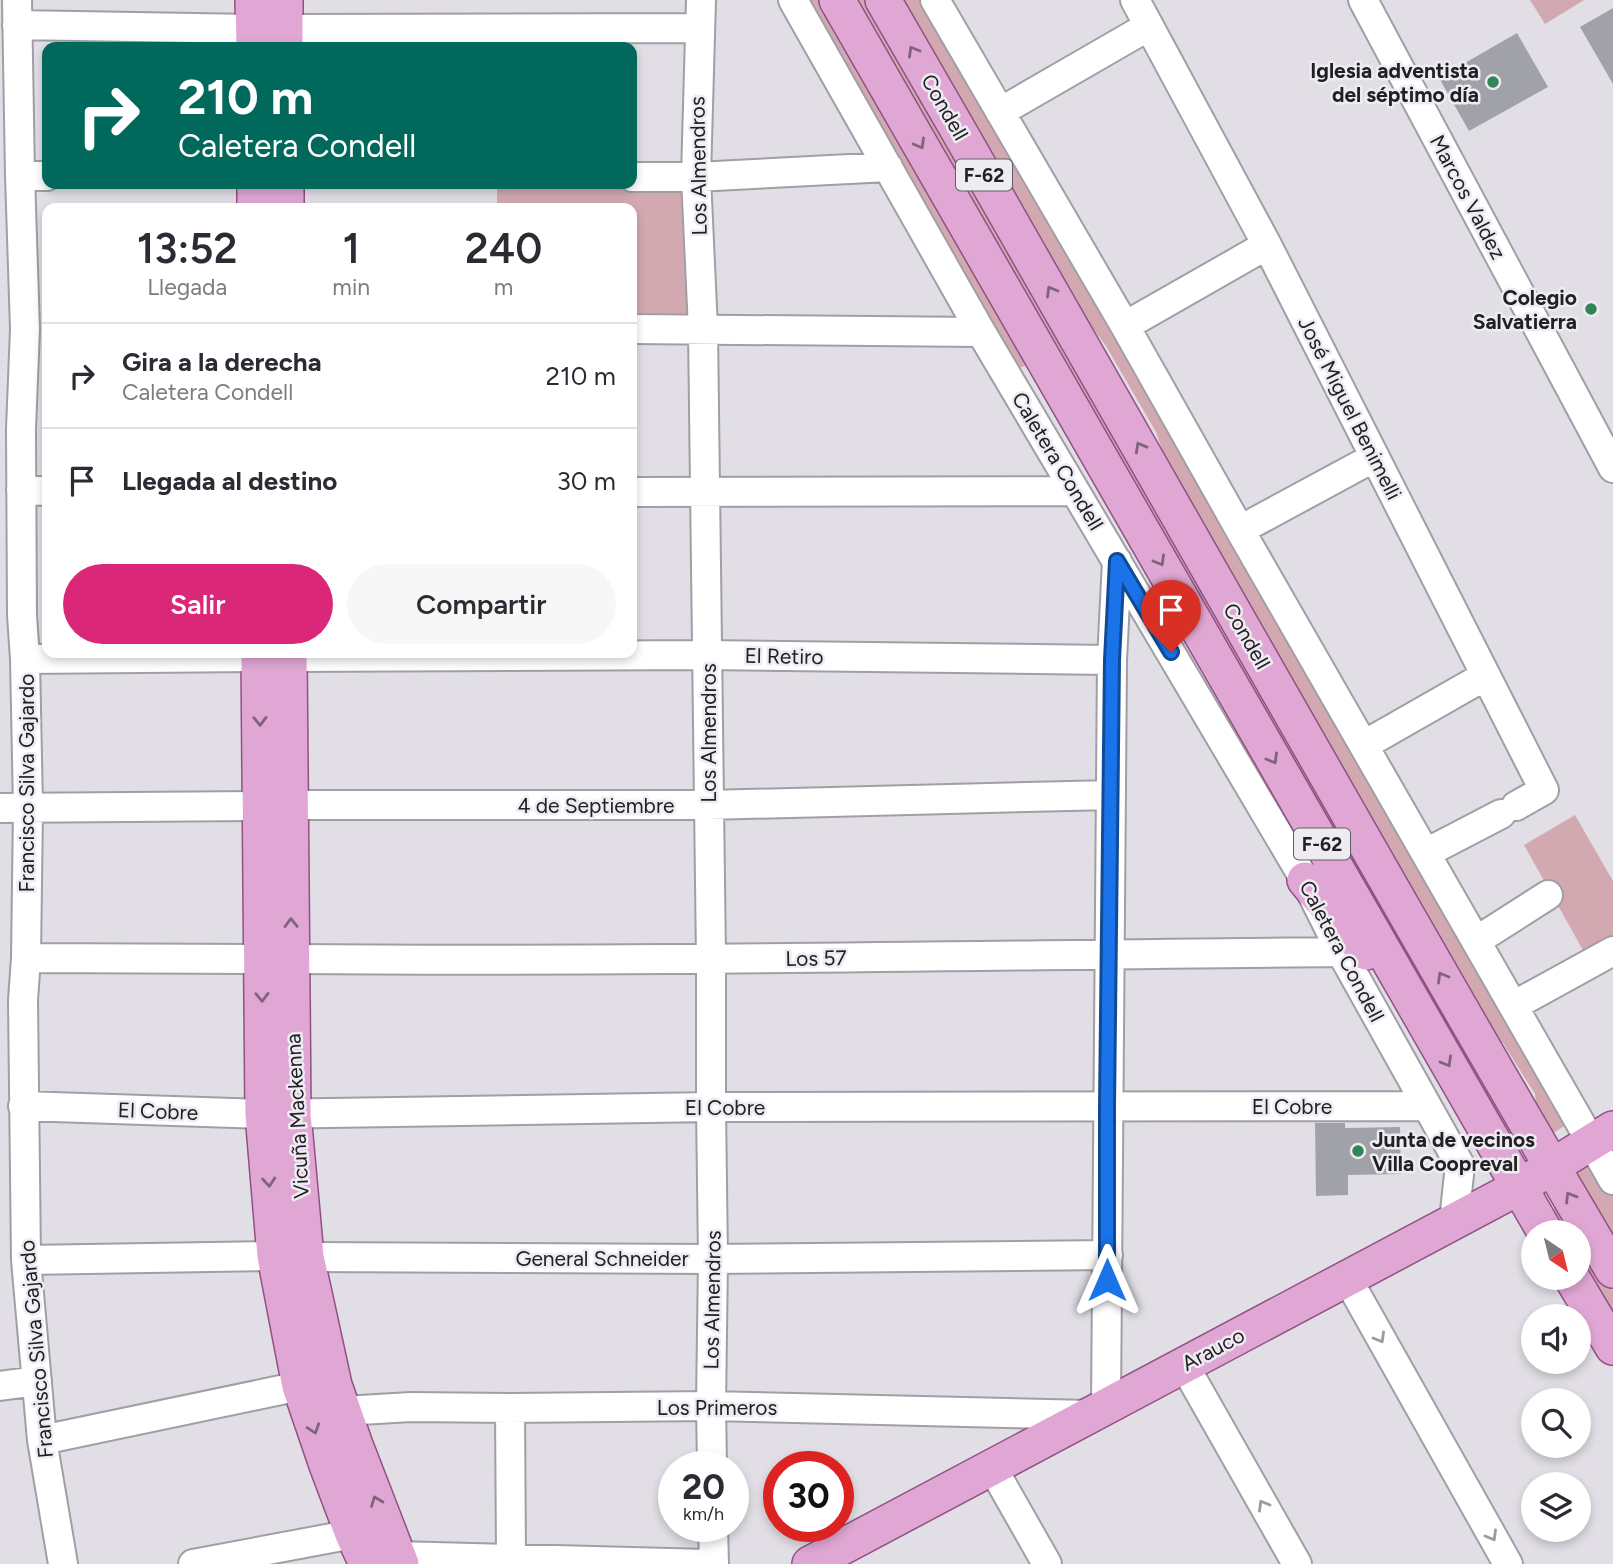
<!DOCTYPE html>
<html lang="es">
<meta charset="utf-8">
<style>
:root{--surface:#fff;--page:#f7f7f7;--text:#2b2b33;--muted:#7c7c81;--line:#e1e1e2;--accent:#db2777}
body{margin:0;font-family:Figtree,sans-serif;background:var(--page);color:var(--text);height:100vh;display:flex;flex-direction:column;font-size:26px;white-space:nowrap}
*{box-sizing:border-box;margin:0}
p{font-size:23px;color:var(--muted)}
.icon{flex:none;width:38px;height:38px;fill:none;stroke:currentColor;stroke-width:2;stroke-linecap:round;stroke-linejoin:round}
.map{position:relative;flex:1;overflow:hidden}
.panel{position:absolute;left:42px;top:203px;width:595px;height:455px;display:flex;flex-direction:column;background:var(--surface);border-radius:14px;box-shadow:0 4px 10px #0003}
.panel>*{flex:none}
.guide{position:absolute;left:42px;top:42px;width:595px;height:147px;border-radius:14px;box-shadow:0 4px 10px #0003;background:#00695c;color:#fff;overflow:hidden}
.needle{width:46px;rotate:145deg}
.controls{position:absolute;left:1521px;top:1220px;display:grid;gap:14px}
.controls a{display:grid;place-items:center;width:70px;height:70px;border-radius:50%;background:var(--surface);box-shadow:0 4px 10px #0003;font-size:35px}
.speed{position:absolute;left:658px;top:1451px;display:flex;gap:14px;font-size:35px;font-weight:700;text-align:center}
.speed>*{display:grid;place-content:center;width:91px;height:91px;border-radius:50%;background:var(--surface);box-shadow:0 4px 10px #0003;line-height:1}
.speed small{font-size:18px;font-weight:400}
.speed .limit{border:10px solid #d22;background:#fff;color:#111}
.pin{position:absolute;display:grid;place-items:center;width:60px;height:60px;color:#fff;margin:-72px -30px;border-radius:50% 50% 50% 0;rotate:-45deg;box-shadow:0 0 7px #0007}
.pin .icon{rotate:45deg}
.me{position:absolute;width:77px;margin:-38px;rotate:0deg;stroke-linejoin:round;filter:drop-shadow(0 0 5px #0008)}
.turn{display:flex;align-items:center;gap:24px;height:147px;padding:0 21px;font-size:32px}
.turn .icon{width:91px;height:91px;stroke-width:2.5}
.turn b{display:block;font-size:49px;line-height:60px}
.eta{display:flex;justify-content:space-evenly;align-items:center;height:119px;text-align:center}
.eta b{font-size:42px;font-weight:600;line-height:49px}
.primary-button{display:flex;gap:14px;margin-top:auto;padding:14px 21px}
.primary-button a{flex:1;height:80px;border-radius:42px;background:var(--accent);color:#fff;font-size:28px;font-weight:600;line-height:80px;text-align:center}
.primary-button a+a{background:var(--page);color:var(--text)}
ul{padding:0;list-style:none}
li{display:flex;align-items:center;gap:21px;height:105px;padding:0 21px;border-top:2px solid var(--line)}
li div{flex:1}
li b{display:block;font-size:26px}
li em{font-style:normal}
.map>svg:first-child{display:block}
.green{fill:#d3a9b1}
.building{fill:#a1a2a9}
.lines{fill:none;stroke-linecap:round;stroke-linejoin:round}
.minor-casing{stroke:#a19ea5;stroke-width:32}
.major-casing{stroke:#905183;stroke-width:38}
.minor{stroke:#fff;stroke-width:28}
.major{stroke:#e0a7d4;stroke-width:35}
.oneway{stroke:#80647c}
.oneway2{stroke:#9b9b9c}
.route-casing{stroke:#114b97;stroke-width:18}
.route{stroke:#1a73e8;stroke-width:12}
.poi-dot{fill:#328557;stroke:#eeebf2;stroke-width:2.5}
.labels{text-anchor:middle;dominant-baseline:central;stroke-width:5;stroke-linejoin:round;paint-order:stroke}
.shield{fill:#eeebf2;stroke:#5e5d61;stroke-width:2}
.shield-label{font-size:19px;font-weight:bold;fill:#212023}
.poi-label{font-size:21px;font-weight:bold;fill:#212023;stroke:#eeebf2;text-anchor:end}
.street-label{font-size:21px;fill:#212023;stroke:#eeebf2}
</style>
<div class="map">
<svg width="1613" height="1564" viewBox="0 0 1613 1564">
<rect width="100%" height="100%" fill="#e1dee5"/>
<path class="green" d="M809 0H830L1027 365 1019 368Z
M854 0H871L1519 1129 1506 1136Z
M897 0H920L1572 1121 1547 1137 1536 1106 1535 1094 1503 1043 1488 1032 1169 470 1156 432 1106 346 1063 289Z
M1530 0H1584L1545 24Z
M497 184H694L698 320 632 321V208H497Z
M1575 815 1613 881V935L1584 952 1524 845Z
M1594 1158 1613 1192V1247L1570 1172Z
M1563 1204 1613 1291V1324L1579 1264 1578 1232H1560L1548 1212Z"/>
<path class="building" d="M1613 8V84L1580 27Z
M1517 33 1548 87 1469 131 1439 78Z
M1315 1123H1345V1128L1400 1127 1401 1174 1348 1175V1195L1316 1196Z"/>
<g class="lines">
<defs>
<path id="minor" d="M17 0 20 176 25 329 21 429 22 615 25 659 28 808 26 958 23 1000 26 1260 42 1440 63 1564
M701 0 696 177 703 329 711 960V1107L713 1259 711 1406 712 1466
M793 0 981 332 1305 880 1341 952 1460 1165 1454 1221
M935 0 1125 326 1240 530 1613 1180
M1135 0 1267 245 1544 790 1516 806
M1363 0 1613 468
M17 25 253 29
M285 29 699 28
M1000 112 1149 26
M20 176H47
M632 177H696L888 167
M1125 326 1267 245
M632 329 981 332
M21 490 47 491
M632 492 1074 491
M1240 530 1375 457
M289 657 707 655 1112 660
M25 659 259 657
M1364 745 1485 676
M290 805H708L1111 795
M0 808 261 806
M1426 853 1501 814
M1476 941 1548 895
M26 958 262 959
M292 959C642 962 991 955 1341 952
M1513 1006 1613 951
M23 1106 263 1114 711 1107 1427 1106
M306 1257 713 1259 1108 1255
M26 1260 275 1256
M1347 1278 1508 1564
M1184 1365 1297 1564
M0 1386 37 1381
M1106 1406 1112 660 1117 561
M510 1408 511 1558
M343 1411 411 1407 510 1408 711 1406 1090 1415
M42 1440 300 1386
M992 1467 1047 1564
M713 1526 714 1564
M397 1556 707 1564
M193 1564 353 1534"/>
<path id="major" d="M253 0 254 47
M285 0V47
M837 0 1545 1232
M883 0C1043 276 1200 554 1358 830 1442 977 1526 1124 1613 1270
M255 184V208
M286 184V208
M259 653 263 1114 275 1256 300 1386 327 1465 353 1534 367 1564
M289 653 293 1114 306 1257 334 1385 355 1445 401 1564
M1305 880 1366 952
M1572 1278 1613 1347
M810 1564 1519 1187 1613 1129"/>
</defs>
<use href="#minor" class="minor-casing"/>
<use href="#major" class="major-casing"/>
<use href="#minor" class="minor"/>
<use href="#major" class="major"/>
</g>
<defs><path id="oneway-chevron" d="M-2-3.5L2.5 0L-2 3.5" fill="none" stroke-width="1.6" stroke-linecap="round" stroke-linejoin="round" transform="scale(1.75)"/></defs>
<g class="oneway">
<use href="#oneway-chevron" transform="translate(913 51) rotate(-120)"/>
<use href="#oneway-chevron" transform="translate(920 144) rotate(60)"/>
<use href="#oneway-chevron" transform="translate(1051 291) rotate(-120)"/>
<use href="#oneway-chevron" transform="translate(1140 447) rotate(-119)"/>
<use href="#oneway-chevron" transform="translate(1160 561) rotate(60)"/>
<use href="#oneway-chevron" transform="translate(260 721) rotate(89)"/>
<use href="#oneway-chevron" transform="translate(1273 759) rotate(60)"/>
<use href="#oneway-chevron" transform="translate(291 923) rotate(-91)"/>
<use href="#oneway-chevron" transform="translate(1442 977) rotate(-120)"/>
<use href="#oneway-chevron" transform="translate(262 997) rotate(89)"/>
<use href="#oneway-chevron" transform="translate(1447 1062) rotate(60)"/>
<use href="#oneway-chevron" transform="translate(269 1182) rotate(85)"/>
<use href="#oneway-chevron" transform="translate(1570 1197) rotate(-121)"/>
<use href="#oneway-chevron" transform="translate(314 1429) rotate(71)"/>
<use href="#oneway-chevron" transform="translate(376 1501) rotate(-111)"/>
</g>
<g class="oneway2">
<use href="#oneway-chevron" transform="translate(1380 1338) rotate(60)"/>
<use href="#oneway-chevron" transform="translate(1263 1505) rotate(-120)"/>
<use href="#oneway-chevron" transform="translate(1492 1536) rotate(60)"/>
</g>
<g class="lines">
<defs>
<path id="route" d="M1107 1280V1106L1112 660 1117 561 1171 652"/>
</defs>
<use href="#route" class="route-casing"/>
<use href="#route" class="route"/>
</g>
<g class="poi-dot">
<circle cx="1493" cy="82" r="7"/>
<circle cx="1591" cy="309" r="7"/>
<circle cx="1358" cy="1151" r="7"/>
</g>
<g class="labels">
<g class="shield">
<rect x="956" y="159.5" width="56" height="31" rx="5"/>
<rect x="1294" y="828.5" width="56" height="31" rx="5"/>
</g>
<g class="shield-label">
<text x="984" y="175">F-62</text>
<text x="1322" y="844">F-62</text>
</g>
<g class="poi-label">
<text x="1479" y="70">Iglesia adventista<tspan x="1479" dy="24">del séptimo día</tspan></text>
<text x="1577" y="297">Colegio<tspan x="1577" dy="24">Salvatierra</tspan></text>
<text x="1372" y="1139" text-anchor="start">Junta de vecinos<tspan x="1372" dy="24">Villa Coopreval</tspan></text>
</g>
<g class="street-label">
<text transform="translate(945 107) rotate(60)">Condell</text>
<text transform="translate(698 166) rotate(-91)">Los Almendros</text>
<text transform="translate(1468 197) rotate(62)">Marcos Valdez</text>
<text transform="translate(1350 408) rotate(63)">José Miguel Benimelli</text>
<text transform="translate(1058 461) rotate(59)">Caletera Condell</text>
<text transform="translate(1247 636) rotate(60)">Condell</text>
<text transform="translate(784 656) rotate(1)">El Retiro</text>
<text transform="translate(708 733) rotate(-90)">Los Almendros</text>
<text transform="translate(26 783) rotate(-90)">Francisco Silva Gajardo</text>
<text x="596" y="805">4 de Septiembre</text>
<text transform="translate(1342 951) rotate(62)">Caletera Condell</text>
<text transform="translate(816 958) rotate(-1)">Los 57</text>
<text x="1292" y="1106">El Cobre</text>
<text x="725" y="1107">El Cobre</text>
<text transform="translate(158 1111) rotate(2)">El Cobre</text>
<text transform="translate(297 1116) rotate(-93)">Vicuña Mackenna</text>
<text x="602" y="1258">General Schneider</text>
<text transform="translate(712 1300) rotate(-89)">Los Almendros</text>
<text transform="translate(36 1349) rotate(-95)">Francisco Silva Gajardo</text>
<text transform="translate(1213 1349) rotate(-28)">Arauco</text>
<text x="717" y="1407">Los Primeros</text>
</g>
</g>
</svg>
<div class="controls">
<a><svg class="needle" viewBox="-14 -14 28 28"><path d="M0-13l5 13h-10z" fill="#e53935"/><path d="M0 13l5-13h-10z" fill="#7c7c81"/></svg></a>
<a><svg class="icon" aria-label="sound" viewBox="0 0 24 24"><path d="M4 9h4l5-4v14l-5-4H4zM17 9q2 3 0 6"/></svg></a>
<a><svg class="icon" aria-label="search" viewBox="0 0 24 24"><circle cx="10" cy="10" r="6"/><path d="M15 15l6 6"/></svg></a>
<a><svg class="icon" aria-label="layers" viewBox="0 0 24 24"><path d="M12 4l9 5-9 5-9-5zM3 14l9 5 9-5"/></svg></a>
</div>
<div class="speed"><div>20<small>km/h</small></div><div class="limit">30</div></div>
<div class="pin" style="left:1171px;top:652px;background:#d93025"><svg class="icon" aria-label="arrive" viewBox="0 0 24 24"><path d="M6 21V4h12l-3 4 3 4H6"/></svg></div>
<svg class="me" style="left:1107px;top:1280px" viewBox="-20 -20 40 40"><path d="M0-17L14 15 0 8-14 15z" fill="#1a73e8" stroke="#fff" stroke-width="4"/></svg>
<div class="guide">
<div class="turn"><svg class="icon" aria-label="right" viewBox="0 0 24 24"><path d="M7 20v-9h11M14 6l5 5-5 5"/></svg><div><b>210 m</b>Caletera Condell</div></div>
</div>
<section class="panel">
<div class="eta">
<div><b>13:52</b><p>Llegada</p></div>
<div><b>1</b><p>min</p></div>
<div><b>240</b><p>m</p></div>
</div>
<ul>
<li><svg class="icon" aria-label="right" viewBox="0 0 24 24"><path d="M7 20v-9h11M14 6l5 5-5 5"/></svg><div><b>Gira a la derecha</b><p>Caletera Condell</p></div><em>210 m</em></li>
<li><svg class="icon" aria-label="arrive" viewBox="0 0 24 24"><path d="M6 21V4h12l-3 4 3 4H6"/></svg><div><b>Llegada al destino</b></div><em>30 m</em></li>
</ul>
<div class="primary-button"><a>Salir</a><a>Compartir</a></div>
</section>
</div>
